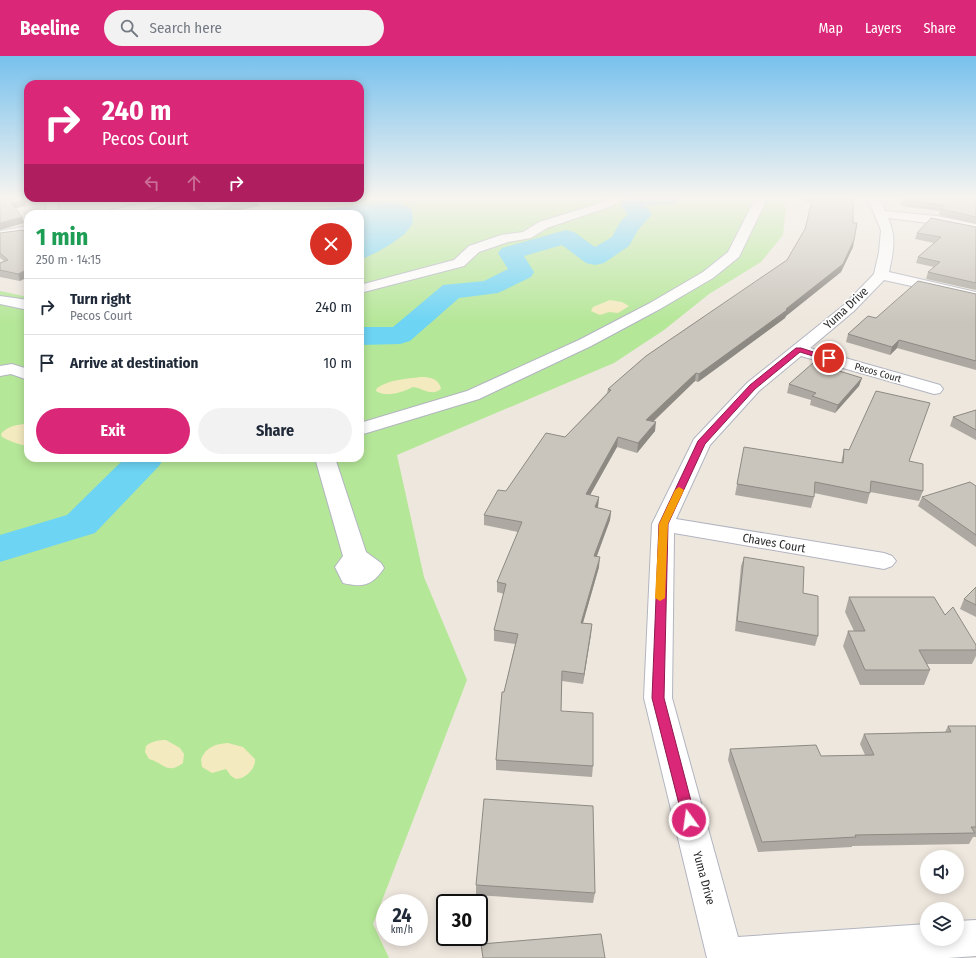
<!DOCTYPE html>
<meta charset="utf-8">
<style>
:root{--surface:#fff;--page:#f2f2f3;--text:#1f2937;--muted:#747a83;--line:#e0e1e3;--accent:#db2777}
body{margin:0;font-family:"Fira Sans Condensed",sans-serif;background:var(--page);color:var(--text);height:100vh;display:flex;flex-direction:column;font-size:15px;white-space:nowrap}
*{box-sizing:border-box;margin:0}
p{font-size:13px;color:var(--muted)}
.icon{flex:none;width:22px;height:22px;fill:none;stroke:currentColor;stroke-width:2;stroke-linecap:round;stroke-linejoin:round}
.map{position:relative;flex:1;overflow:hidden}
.side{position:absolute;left:24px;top:154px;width:340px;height:252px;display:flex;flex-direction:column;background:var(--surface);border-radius:12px;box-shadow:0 2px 10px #0003}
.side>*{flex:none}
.top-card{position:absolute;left:24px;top:24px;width:340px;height:122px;border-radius:12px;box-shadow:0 2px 10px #0003;background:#db2777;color:#fff;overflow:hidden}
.buttons{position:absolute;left:920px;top:794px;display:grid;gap:8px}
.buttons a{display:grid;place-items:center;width:44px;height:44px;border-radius:50%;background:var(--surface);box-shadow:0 2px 10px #0003;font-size:20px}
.speed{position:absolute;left:376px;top:838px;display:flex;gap:8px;font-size:20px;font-weight:700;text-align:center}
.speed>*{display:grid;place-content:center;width:52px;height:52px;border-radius:50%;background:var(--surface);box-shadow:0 2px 10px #0003;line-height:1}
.speed small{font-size:10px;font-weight:400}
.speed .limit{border:2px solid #111;border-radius:6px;background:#fff;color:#111}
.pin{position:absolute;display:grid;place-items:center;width:34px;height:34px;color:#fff;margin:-17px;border:2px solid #fff;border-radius:50%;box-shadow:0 1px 4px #0007}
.me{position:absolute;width:44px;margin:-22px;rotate:346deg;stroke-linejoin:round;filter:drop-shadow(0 0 3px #0008)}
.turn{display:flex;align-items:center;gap:14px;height:84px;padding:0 12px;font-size:18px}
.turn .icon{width:52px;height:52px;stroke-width:2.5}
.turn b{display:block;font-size:28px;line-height:34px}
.lanes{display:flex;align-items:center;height:38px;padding:0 12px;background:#0003;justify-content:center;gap:20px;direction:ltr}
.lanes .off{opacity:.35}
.round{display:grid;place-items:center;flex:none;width:42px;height:42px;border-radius:21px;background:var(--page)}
.summary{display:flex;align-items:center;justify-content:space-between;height:68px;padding:0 12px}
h1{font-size:24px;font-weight:700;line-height:30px;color:#1e9e55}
.action{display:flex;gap:8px;margin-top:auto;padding:8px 12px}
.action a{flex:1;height:46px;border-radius:24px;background:var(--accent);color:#fff;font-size:16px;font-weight:700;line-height:46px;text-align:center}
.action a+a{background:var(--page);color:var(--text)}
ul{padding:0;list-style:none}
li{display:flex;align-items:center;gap:12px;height:56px;padding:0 12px;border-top:1px solid var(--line)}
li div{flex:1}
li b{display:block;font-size:15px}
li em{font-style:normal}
header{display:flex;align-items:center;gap:24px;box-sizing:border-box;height:56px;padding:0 20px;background:var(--accent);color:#fff}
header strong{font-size:19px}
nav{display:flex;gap:22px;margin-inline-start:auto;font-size:14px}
.search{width:280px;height:36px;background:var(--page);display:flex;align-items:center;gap:10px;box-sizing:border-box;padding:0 14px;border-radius:22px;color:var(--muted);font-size:15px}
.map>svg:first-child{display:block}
.green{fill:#b5e798}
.sand{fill:#f4eac0}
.water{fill:#6dd4f4}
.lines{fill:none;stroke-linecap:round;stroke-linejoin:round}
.river{fill:#6dd4f4;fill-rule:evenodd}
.minor-casing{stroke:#b2b5c0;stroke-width:2}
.minor{fill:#fff;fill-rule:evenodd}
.wall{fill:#ada9a2}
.shaded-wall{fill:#8d8a84}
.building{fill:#c9c5bc;stroke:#8d8a84}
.route{fill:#db2777;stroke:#8e194d}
.slow{fill:#f59e0b}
.labels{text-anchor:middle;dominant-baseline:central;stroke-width:3.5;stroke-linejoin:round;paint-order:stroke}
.far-street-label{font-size:10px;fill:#2c2c2c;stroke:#fff}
.street-label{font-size:12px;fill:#2c2c2c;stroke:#fff}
</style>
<header>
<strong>Beeline</strong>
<div class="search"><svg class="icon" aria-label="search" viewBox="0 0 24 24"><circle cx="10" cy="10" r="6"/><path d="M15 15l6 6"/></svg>Search here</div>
<nav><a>Map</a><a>Layers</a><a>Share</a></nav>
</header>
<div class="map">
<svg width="976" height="902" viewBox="0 0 976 902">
<rect width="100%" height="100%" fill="#eee7de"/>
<path class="green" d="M393 141H780L786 149 783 179 761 206 709 238 664 274 614 307 397 399 424 521 467 624 373 868 389 902H0V235L28 241V402H360V158H251L288 150Z"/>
<path class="sand" d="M610 244 622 246 629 250 618 257 609 256 600 259 591 255 593 251Z
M421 321C431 321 439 323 441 333 431 341 423 332 413 331 403 336 387 342 376 335L377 332C391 323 406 323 421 321Z
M28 368V390C23 390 7 384 2 381L1 378C7 370 19 368 28 368Z
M166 684 180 692 184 698 183 707C167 719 164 707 149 703L145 696 146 690C152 685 159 684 166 684Z
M228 687 243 691 255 703C256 712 246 723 236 723L231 720 226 713 212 717 202 711 201 703C206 691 215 688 228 687Z"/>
<path class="water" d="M383 146 400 147 411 152C412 157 414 163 412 168 405 183 374 198 360 204V158H284Z"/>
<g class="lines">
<path class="river" d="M632 141H681L676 147 645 150 652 158 638 174 629 190 604 207 595 209 586 207 562 189 524 200 534 216 531 221 498 237 459 242 410 285 400 288 360 289V271H393L443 229 484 225 508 213 498 197 502 192 566 174 574 176 595 191 612 181 620 166 628 158 620 149 623 145Z
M125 402H164L159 410 95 477 0 506V479L67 459Z"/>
<defs>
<path id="minor" d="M612 141H626L612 150 547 172 531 182 508 186 479 196 464 210 360 237V229L454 204 469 190 501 179 523 176 539 166 604 146Z
M751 141H763L766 145 739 201 713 222 660 253 591 290 479 343 360 379V367L467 335 579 284 650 247 703 216 728 196 754 145Z
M867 141H879L885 155 937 160 976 168V176L937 168 888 162C897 182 893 196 889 216L976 236V244L884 224 854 255 810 292 940 329 943 333 940 337 934 338 801 300 759 335 710 389 676 463 884 497 892 500 896 505 892 510 884 513 674 477 672 642 738 881 927 868V883H957V865L976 864V900L948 902H707L644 642 652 468 694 383 747 327 844 249 874 218 879 196 881 174Z
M43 142H55L58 149V158H46V149Z
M167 142H189L187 144 127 158H105L107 155Z
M28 170V178L0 183V175Z
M0 240 28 244V254L0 248Z
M12 308 28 313V324L11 318 0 320V310Z
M315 402H335L366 496 381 507 384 512C373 529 363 532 343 527L335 511 343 500Z"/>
</defs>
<use href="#minor" class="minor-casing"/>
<use href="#minor" class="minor"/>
</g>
<path class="wall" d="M803 141H851L854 184 853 191 841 216 786 260 785 262 698 326 695 325 653 366 655 375 637 397 617 391 590 439 599 441 598 452 611 455 610 464 597 500 599 511 583 567 592 568 583 628 562 625 561 655 593 710 592 721 496 714V704L504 636 515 588 494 585V574L504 538 497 536V526L518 476 484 469V459L506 435 565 381 607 337 608 333 787 204 805 173 812 146H804Z
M903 141H976V168L939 159 940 155 901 150Z
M93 142H130L104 147Z
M184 142H255L259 150 223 158H209L185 146Z
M976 171V234L926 223 928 216 934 211 916 207 918 201 934 187 915 183 917 177Z
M23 174 20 225 0 221V207L4 205 0 202V177Z
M976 238V314L897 292 890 299 846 286 848 278 876 262Z
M862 322 859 330 835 357 810 349 811 344 787 337 789 328Z
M976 354V384L950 370 953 361Z
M844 393 910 405 923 435 919 445 870 436 867 448 814 437V441L811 452 735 439 742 402 841 407Z
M976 430V491L918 450 922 441Z
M744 501 803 537 818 580 815 590 735 575 741 510Z
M976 531V561L960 553 964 543Z
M849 541 945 559 976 594V600L972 608H927L930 614 924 629H860L843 590 848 575H854L845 556Z
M948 670H976V781H973L969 788 852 790V791L758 796 728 704 730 693 821 700 865 699 860 688 864 678 945 676Z
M476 829 595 837 593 847 476 839Z"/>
<path class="shaded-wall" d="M102 142H130L104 147Z
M283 142H296L283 144Z
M258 143 259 150 223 158H213L212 154Z
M24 144 26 150 12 153 11 147Z
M22 161 24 167 0 174V167Z
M854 184 853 191 841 216 786 260 785 262 698 326 699 318 786 253Z
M28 213V221L20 225 18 218Z
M899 284 897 292 890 299 892 291Z
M696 317 695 325 645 373 646 364Z
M862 322 859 330 835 357 838 349Z
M656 366 655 375 637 397 638 387Z
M618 381 617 391 585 448 586 438Z
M599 441 598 450 594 461 595 451Z
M611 455 610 464 593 510 594 500Z
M600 501 599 511 580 577 581 567Z
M592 568 591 579 583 628 584 618Z"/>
<path class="building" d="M0 141H19L24 144 11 147 22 161 0 167Z
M813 141H851L853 148V167H857L854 184 843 208 786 253 787 254 699 318 696 317 646 364 656 366 638 387 618 381 586 438 599 441 595 451 611 455 594 500 600 501 581 567 592 568 584 618 562 615 561 655 593 657V710L496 704 502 636H504L518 578 494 574 506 528 497 526 522 466 484 459 498 434 506 435 546 377 565 381 611 334 608 333 646 300 787 204 805 173Z
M903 141H976V161L941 153 945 149 902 144Z
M188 142H255L258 143 212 154Z
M931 162 976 171V227L928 216 940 206 918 201 941 181 917 177Z
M23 174V175H27L28 176V213L18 218 0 214V207L8 204 0 197V177Z
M918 225 976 238V305L899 284 892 291 848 278 868 260 876 262Z
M813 307 862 322 838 349 812 340 816 337 789 328Z
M876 335 930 347 909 405 923 408V435L871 425 870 437 815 426 814 441 737 428 744 391 843 407 844 393 849 394Z
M976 354V374L953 361Z
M970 426 976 430V479L922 441Z
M744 501 804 511 803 537 818 540V580L737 565Z
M976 531V549L964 543Z
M849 541H934L945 559 953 551 976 589V594H919L930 614H865L848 575H865Z
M948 670H976V771H971L975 777 855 779 856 781 762 786 730 693 816 689 821 700 874 699 864 678 951 676Z
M484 743 593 750 595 837 476 829Z
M601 878 605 902H483L481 888Z"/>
<linearGradient id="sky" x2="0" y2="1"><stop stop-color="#77c1ed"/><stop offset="0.53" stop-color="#f7f4f0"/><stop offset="1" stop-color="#f7f4f0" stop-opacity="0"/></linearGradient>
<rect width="976" height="267" fill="url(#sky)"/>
<path class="route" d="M796 292H801L832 302 829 305 800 296 755 333 705 388 668 468 664 642 696 764 694 768 689 769 685 768 683 764 652 642 659 468 698 385 750 329Z"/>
<path class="slow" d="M679 431 684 434 668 468 665 542 660 545 655 542 659 468 675 434Z"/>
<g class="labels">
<g class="far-street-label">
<text transform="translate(878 317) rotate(16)">Pecos Court</text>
</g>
<g class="street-label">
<text transform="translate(846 252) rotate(-43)">Yuma Drive</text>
<text transform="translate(774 487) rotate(10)">Chaves Court</text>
<text transform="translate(704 822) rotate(75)">Yuma Drive</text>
</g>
</g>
</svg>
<div class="buttons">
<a><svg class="icon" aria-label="sound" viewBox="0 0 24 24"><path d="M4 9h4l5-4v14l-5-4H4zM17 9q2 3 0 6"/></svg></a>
<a><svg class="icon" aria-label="layers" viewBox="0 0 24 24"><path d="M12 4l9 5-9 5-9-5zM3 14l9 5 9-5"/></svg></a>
</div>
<div class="speed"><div>24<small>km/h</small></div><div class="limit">30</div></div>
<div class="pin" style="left:829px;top:302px;background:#d93025"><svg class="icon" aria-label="arrive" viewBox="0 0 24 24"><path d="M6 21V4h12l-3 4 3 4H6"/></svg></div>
<svg class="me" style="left:689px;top:764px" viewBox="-20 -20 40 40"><circle r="17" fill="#db2777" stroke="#fff" stroke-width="3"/><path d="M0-11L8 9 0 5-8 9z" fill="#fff"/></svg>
<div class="top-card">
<div class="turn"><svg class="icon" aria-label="right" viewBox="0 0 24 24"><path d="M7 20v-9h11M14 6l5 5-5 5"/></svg><div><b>240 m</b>Pecos Court</div></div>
<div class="lanes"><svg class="icon off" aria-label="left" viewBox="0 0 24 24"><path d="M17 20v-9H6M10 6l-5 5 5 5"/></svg><svg class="icon off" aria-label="ahead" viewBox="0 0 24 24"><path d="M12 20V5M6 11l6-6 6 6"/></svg><svg class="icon" aria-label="right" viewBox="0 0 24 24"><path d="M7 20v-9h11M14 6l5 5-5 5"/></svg></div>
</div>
<section class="side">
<div class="summary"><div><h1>1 min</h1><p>250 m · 14:15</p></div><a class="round" style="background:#d93025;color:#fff"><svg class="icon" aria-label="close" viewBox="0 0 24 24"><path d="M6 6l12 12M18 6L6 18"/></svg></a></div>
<ul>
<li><svg class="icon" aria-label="right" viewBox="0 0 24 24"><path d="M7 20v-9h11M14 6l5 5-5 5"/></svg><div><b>Turn right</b><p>Pecos Court</p></div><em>240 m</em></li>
<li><svg class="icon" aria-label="arrive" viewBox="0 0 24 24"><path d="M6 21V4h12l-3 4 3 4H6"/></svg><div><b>Arrive at destination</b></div><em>10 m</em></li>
</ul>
<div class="action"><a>Exit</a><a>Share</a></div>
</section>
</div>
